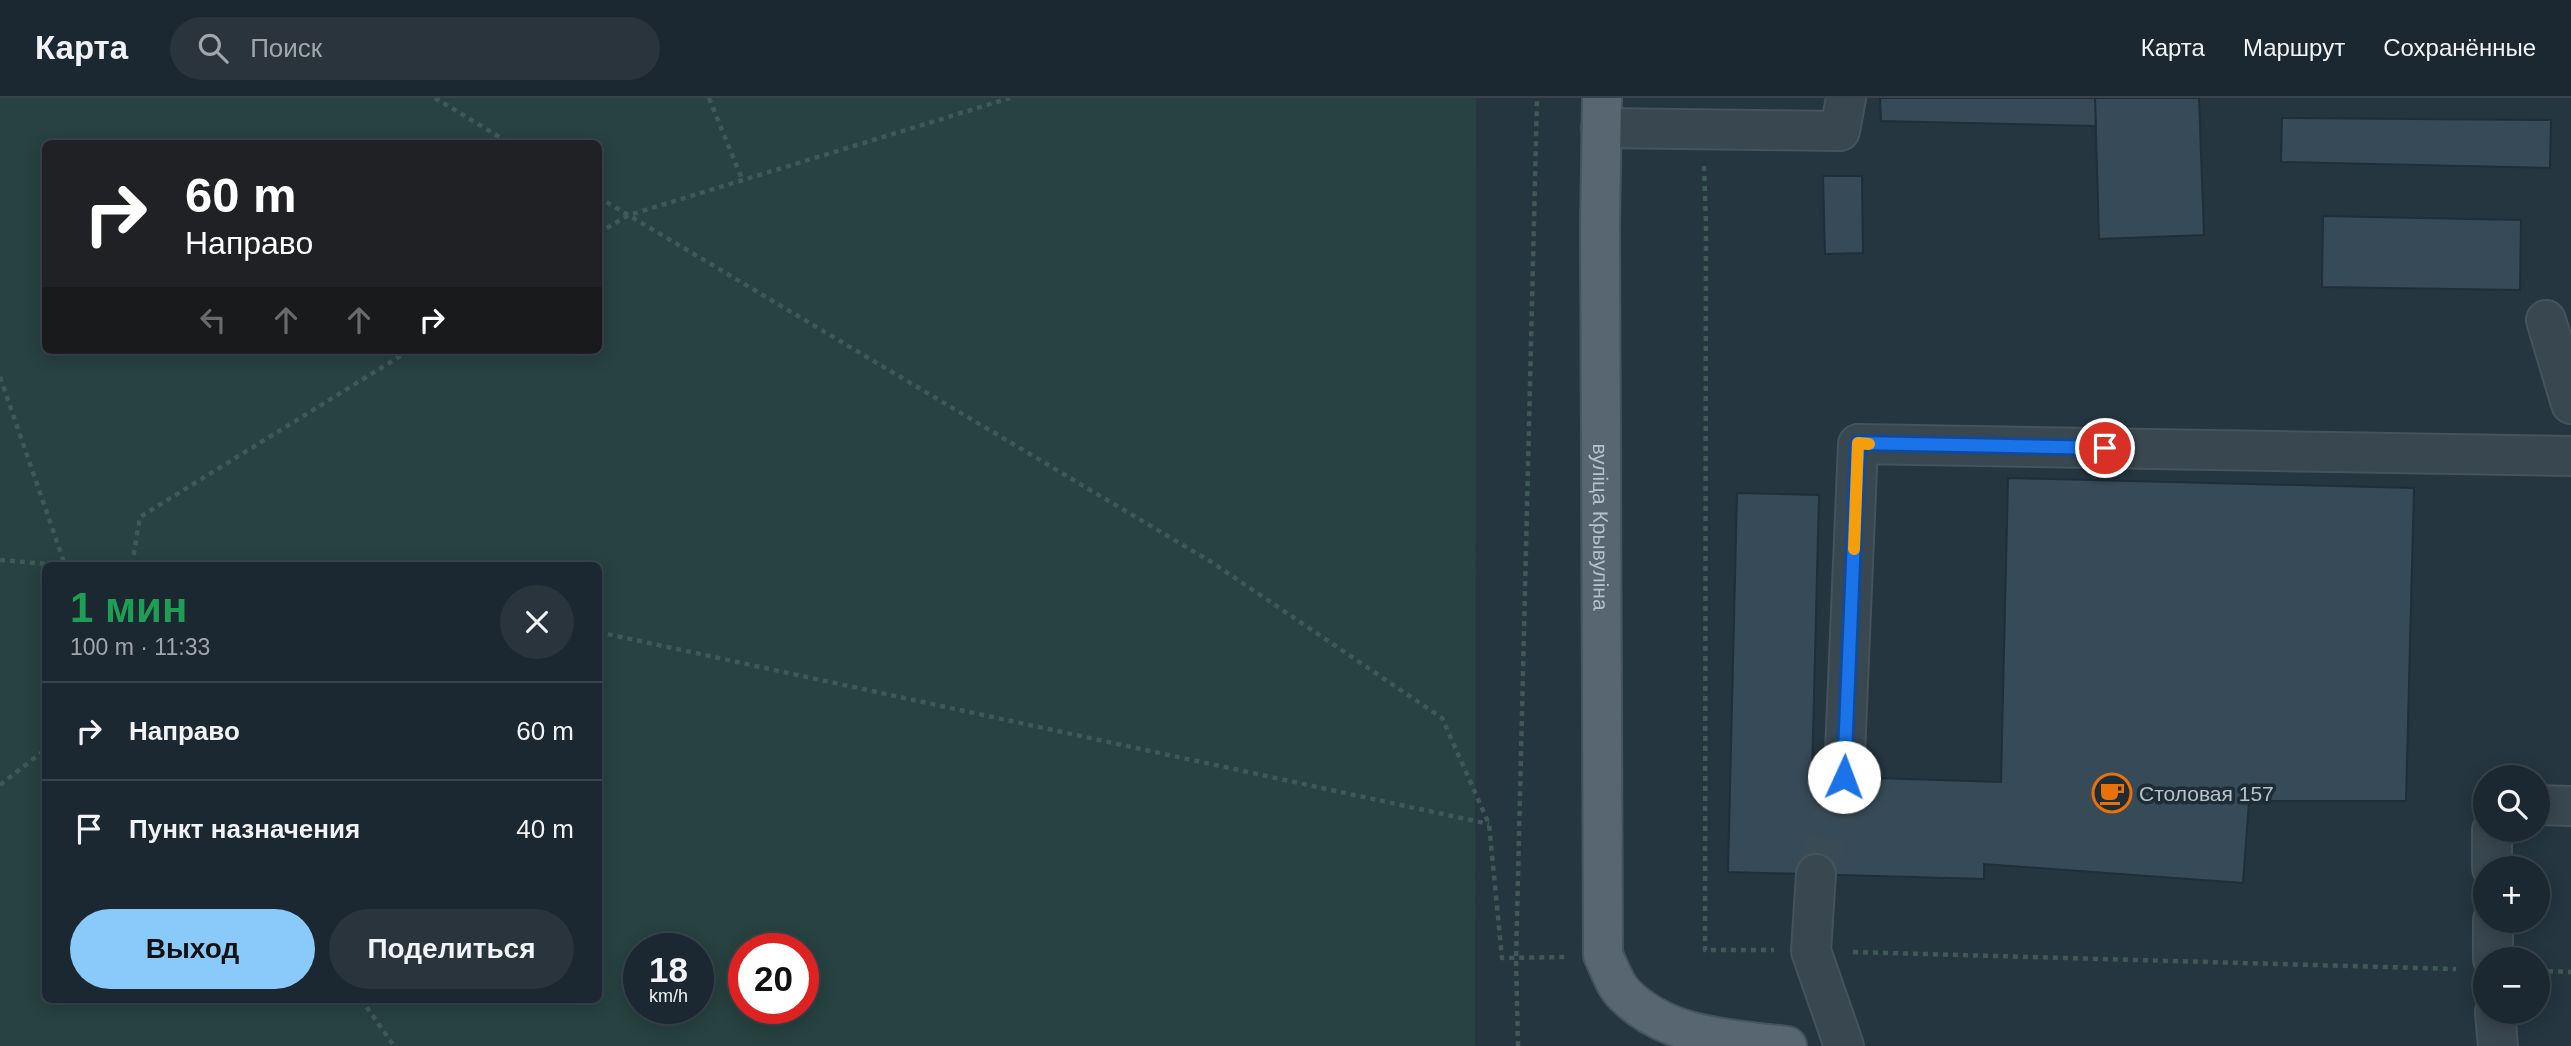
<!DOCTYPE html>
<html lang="ru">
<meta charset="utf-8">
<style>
:root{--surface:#1c2831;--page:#29343d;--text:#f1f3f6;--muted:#a0a6ab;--line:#3a444d;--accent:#8acafb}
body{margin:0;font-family:Helvetica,sans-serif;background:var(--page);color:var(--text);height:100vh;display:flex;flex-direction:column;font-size:26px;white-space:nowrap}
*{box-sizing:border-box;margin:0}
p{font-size:23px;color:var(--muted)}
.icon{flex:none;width:38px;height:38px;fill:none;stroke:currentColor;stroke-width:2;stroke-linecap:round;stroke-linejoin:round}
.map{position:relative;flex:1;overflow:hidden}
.side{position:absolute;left:42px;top:464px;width:560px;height:441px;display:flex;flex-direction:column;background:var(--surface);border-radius:10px;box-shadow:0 4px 18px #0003,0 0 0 2px var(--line)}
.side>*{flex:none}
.hud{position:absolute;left:42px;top:42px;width:560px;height:214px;border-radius:10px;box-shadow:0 4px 18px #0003,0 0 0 2px var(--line);background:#202124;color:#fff;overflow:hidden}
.controls{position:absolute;left:2473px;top:667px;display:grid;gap:14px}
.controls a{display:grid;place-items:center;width:77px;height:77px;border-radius:50%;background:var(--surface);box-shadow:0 4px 18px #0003,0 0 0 2px var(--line);font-size:35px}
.speed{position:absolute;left:623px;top:835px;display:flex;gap:14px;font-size:35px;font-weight:700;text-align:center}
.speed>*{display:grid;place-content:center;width:91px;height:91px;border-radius:50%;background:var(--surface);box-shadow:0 4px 18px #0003,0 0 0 2px var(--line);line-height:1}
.speed small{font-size:18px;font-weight:400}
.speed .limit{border:10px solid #d22;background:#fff;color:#111}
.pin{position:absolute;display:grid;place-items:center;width:60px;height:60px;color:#fff;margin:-30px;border:4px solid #fff;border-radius:50%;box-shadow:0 2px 7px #0007}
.me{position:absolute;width:77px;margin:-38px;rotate:2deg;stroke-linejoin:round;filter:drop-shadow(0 0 5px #0008)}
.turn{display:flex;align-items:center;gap:24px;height:147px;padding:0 28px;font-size:32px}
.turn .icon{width:91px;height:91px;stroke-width:2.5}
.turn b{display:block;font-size:49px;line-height:60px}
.lanes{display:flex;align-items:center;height:66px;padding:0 28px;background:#0003;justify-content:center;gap:35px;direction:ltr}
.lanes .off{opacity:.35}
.round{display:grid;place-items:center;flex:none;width:74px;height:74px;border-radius:37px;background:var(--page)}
.overview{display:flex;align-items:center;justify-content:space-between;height:119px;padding:0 28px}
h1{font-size:42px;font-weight:600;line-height:52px;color:#1e9e55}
.primary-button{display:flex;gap:14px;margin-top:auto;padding:14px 28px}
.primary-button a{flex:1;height:80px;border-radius:42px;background:var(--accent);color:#111;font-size:28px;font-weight:600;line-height:80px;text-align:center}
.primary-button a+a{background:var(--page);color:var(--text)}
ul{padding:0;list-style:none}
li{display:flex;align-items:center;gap:21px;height:98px;padding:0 28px;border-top:2px solid var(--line)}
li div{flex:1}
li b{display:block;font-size:26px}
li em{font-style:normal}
header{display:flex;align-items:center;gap:42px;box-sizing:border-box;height:98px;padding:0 35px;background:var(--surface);border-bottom:2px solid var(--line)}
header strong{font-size:33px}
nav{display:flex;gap:38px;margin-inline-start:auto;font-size:24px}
.search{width:490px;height:63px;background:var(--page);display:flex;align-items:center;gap:18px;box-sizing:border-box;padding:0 24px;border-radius:38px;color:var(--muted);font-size:26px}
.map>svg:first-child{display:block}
.green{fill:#274240;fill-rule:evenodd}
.building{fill:#364b57;stroke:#202e38;stroke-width:2}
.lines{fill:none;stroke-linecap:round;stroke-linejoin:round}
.minor-tunnel{stroke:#3b4b56;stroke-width:38;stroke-dasharray:38 19;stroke-linecap:butt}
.minor-casing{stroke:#45535c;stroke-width:42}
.major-casing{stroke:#45535c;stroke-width:42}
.path{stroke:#405957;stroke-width:4.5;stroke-dasharray:5 5;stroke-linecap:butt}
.minor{stroke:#394750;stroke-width:38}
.major{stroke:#576670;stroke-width:38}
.route-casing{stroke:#114b97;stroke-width:18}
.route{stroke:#1a73e8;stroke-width:12}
.slow{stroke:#f59e0b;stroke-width:12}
.labels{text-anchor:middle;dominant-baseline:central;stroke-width:7;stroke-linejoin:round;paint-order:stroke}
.street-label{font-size:21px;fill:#b5c1cb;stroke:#1e2c36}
.poi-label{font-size:21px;fill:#b5c1cb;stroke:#1e2c36;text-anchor:start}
</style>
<header>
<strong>Карта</strong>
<div class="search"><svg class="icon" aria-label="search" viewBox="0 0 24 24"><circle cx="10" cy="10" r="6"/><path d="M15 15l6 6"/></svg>Поиск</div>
<nav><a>Карта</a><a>Маршрут</a><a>Сохранённые</a></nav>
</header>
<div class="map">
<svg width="2571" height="948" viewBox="0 0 2571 948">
<rect width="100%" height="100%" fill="#253641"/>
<path class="green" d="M0 0H1476L1475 948H0ZM46 46H598V252H46ZM46 467H598V901H46ZM639 850H698V910H639ZM744 850H803V910H744Z"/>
<path class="building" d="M1880 0H2095L2096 28 1881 23Z
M2095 0H2199L2204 137 2099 141Z
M2282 20 2551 22 2550 70 2281 64Z
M1823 78H1862L1863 155 1825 156Z
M2323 118 2521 122 2520 192 2322 189Z
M2008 380 2414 390 2406 703H2249L2243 785 1984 766V781L1728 774 1737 395 1819 397 1812 678 2001 684Z"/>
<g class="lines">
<path class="minor-tunnel" d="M1816 776 1844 679"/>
<defs>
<path id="minor" d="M1601 30 1840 33 1846 0
M2546 222 2571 306
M1844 679 1858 346 2571 358
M2538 707 2571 708
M2492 732V770
M1816 776 1811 853 1844 948
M2493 822V861
M2495 914 2498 948"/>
<g id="major">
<path id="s1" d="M1602 0 1600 128 1603 857C1609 869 1614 886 1624 896 1667 940 1729 941 1787 948"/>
</g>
</defs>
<use href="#minor" class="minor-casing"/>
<use href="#major" class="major-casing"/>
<path class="path" d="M435 0 511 46
M709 0 742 81
M1704 68 1706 126 1705 852H1774
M598 99 1213 465 1442 620 1489 726 1502 860 1567 859
M598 135 629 117 1010 0
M0 279 65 467
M0 462 59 467
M132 467 140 419 410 252
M598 534 1489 726
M0 687 46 651
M1853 854 2456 871
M2538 873 2571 874
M361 901 394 948
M1518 948 1516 861 1537 0"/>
<use href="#minor" class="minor"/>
<use href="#major" class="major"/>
</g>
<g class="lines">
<defs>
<path id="route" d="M1844 679 1858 345 2105 350"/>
</defs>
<use href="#route" class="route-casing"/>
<use href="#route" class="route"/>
<path class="slow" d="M1854 451 1858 345 1869 346"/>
</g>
<defs>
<symbol id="cafe-ring" viewBox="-11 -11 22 22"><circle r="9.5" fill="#1e2c36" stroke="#e8710a" stroke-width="1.5"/><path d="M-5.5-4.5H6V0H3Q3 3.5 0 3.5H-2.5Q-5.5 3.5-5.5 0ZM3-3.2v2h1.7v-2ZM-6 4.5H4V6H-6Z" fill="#e8710a"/></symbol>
</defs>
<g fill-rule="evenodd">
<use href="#cafe-ring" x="2090" y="673" width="44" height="44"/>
</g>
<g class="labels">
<g class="street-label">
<text stroke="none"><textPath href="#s1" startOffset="429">вуліца Крывуліна</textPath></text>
</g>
<g class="poi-label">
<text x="2139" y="695">Столовая 157</text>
</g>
</g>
</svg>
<div class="controls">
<a><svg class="icon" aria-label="search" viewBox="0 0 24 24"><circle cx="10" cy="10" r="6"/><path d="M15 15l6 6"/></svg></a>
<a>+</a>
<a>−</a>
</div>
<div class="speed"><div>18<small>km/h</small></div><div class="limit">20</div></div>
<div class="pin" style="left:2105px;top:350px;background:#d93025"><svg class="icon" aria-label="arrive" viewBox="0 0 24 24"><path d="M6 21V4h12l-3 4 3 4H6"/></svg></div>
<svg class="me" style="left:1844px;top:679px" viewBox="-20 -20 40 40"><circle r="19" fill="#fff"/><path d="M0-13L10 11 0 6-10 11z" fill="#1a73e8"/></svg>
<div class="hud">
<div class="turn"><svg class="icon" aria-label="right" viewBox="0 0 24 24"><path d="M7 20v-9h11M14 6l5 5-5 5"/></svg><div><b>60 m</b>Направо</div></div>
<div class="lanes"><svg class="icon off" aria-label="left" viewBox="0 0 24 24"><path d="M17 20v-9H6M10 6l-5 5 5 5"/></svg><svg class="icon off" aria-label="ahead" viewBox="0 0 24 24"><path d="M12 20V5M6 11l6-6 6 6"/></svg><svg class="icon off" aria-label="ahead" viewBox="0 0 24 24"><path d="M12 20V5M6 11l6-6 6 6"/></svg><svg class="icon" aria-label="right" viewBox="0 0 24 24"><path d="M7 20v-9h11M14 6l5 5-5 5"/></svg></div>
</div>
<section class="side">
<div class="overview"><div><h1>1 мин</h1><p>100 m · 11:33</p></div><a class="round"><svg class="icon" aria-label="close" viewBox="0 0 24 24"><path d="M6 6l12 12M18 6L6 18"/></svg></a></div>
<ul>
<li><svg class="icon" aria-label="right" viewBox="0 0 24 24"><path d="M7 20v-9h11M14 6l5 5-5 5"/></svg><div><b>Направо</b></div><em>60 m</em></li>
<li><svg class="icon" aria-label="arrive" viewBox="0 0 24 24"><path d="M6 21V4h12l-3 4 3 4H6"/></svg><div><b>Пункт назначения</b></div><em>40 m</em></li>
</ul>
<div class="primary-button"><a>Выход</a><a>Поделиться</a></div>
</section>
</div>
